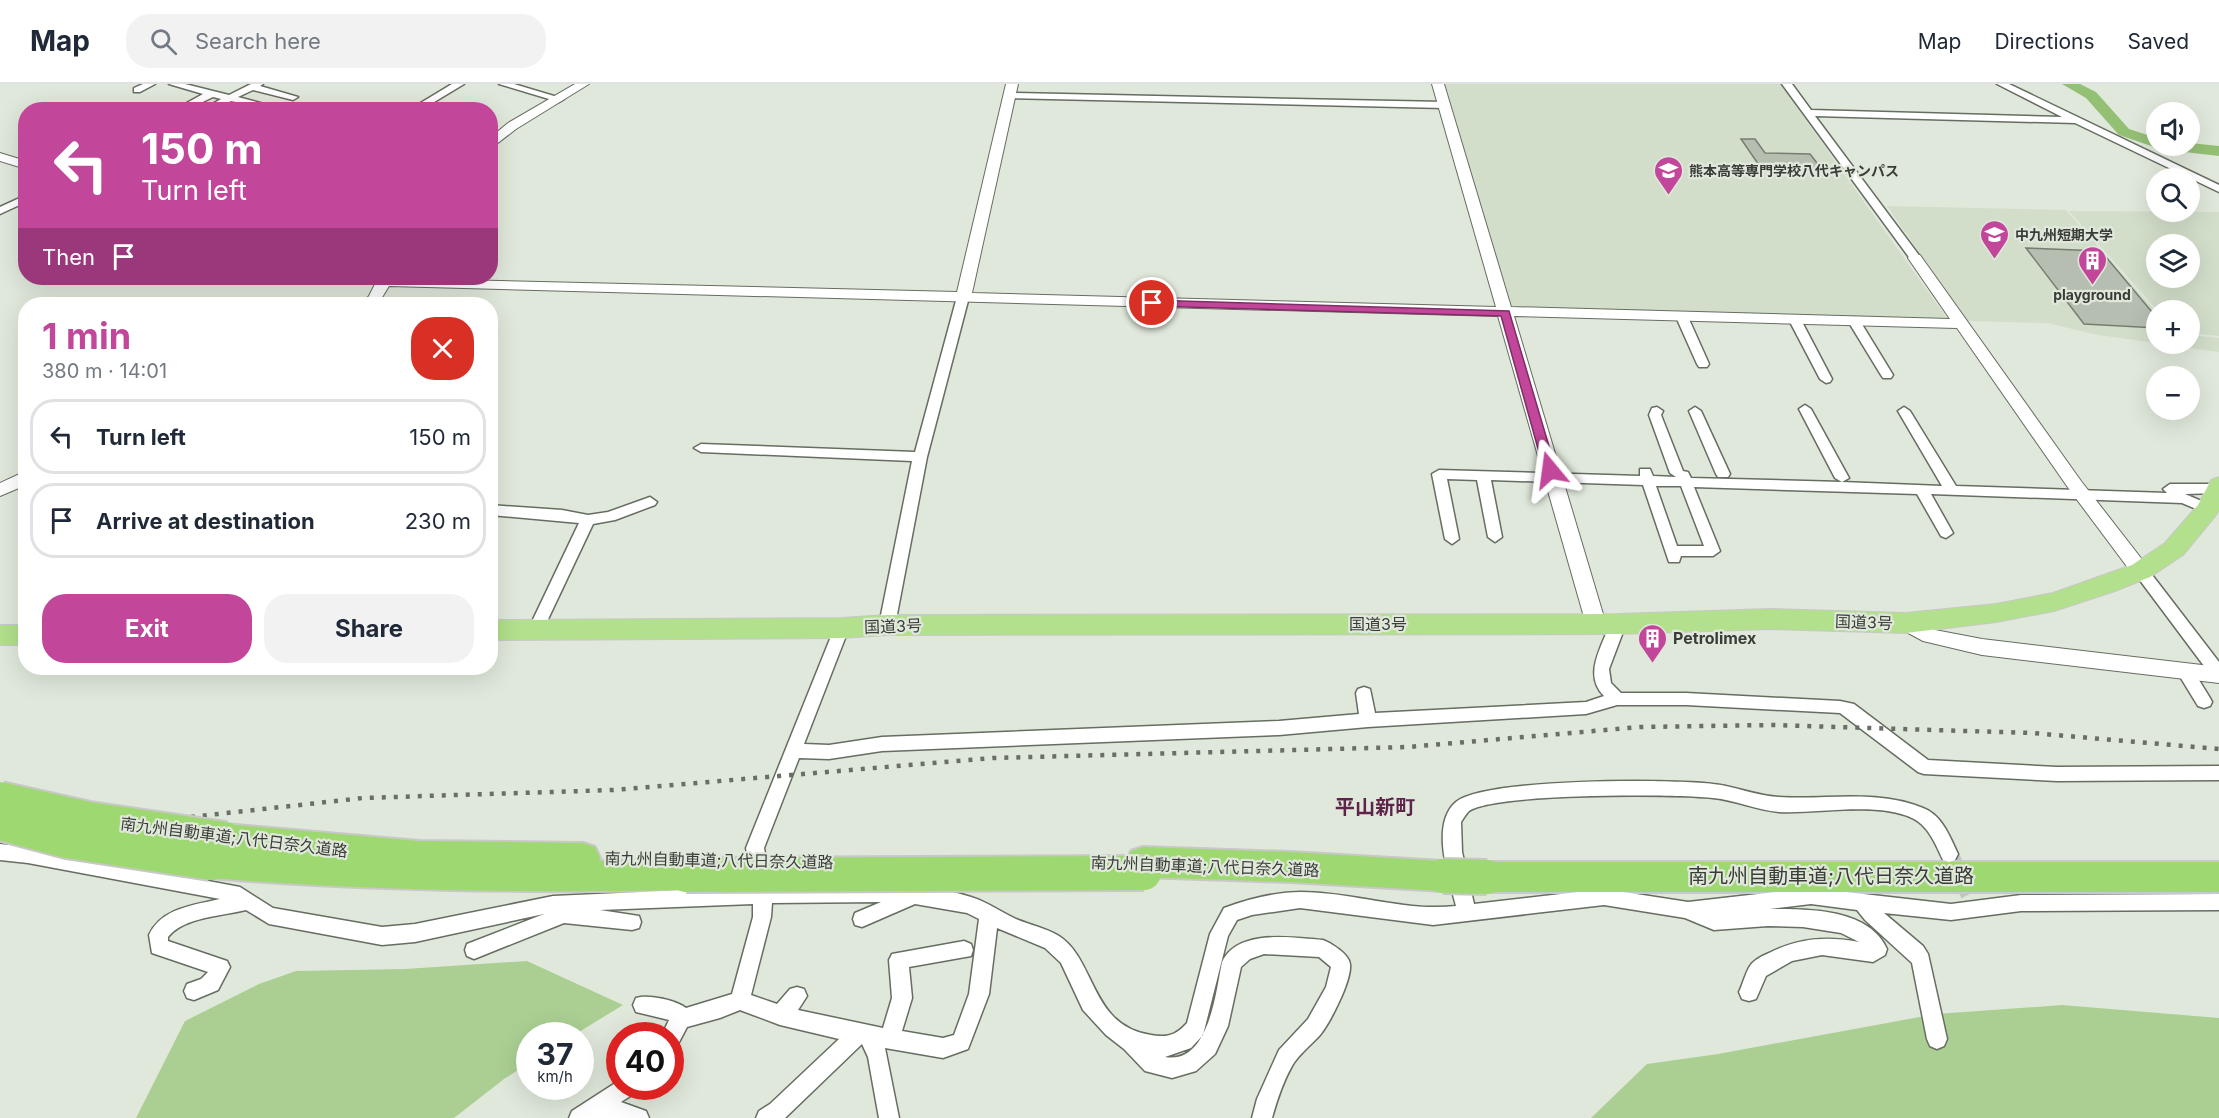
<!DOCTYPE html>
<meta charset="utf-8">
<style>
:root{--surface:#fff;--page:#f2f2f3;--text:#1f2937;--muted:#747a83;--line:#e0e1e3;--accent:#c2479a}
body{margin:0;font-family:Inter,"Noto Sans JP",sans-serif;background:var(--page);color:var(--text);height:100vh;display:flex;flex-direction:column;font-size:22px;white-space:nowrap}
*{box-sizing:border-box;margin:0}
p{font-size:20px;color:var(--muted)}
.icon{flex:none;width:33px;height:33px;fill:none;stroke:currentColor;stroke-width:2;stroke-linecap:round;stroke-linejoin:round}
.map{position:relative;flex:1;overflow:hidden}
.drawer{position:absolute;left:18px;top:213px;width:480px;height:378px;display:flex;flex-direction:column;background:var(--surface);border-radius:24px;box-shadow:0 6px 24px #0002}
.drawer>*{flex:none}
.banner{position:absolute;left:18px;top:18px;width:480px;height:183px;border-radius:24px;box-shadow:0 6px 24px #0002;background:#c2479a;color:#fff;overflow:hidden}
.buttons{position:absolute;left:2146px;top:18px;display:grid;gap:12px}
.buttons a{display:grid;place-items:center;width:54px;height:54px;border-radius:50%;background:var(--surface);box-shadow:0 6px 24px #0002;font-size:30px}
.speed{position:absolute;left:516px;top:938px;display:flex;gap:12px;font-size:30px;font-weight:700;text-align:center}
.speed>*{display:grid;place-content:center;width:78px;height:78px;border-radius:50%;background:var(--surface);box-shadow:0 6px 24px #0002;line-height:1}
.speed small{font-size:15px;font-weight:400}
.speed .limit{border:9px solid #d22;background:#fff;color:#111}
.pin{position:absolute;display:grid;place-items:center;width:51px;height:51px;color:#fff;margin:-26px;border:3px solid #fff;border-radius:50%;box-shadow:0 2px 6px #0007}
.me{position:absolute;width:66px;margin:-33px;rotate:344deg;stroke-linejoin:round;filter:drop-shadow(0 0 4px #0008)}
.turn{display:flex;align-items:center;gap:21px;height:126px;padding:0 24px;font-size:27px}
.turn .icon{width:78px;height:78px;stroke-width:2.5}
.turn b{display:block;font-size:42px;line-height:51px}
.then{display:flex;align-items:center;height:57px;padding:0 24px;background:#0003;gap:12px;font-size:22px}
.round{display:grid;place-items:center;flex:none;width:63px;height:63px;border-radius:24px;background:var(--page)}
.overview{display:flex;align-items:center;justify-content:space-between;height:102px;padding:0 24px}
h1{font-size:36px;font-weight:700;line-height:45px;color:var(--accent)}
.cta{display:flex;gap:12px;margin-top:auto;padding:12px 24px}
.cta a{flex:1;height:69px;border-radius:24px;background:var(--accent);color:#fff;font-size:24px;font-weight:700;line-height:69px;text-align:center}
.cta a+a{background:var(--page);color:var(--text)}
ul{padding:0;list-style:none}
li{display:flex;align-items:center;gap:18px;height:75px;margin:0 12px 9px;padding:0 12px;border:3px solid var(--line);border-radius:24px}
li div{flex:1}
li b{display:block;font-size:22px}
li em{font-style:normal}
header{display:flex;align-items:center;gap:36px;box-sizing:border-box;height:84px;padding:0 30px;background:var(--surface);border-bottom:2px solid var(--line)}
header strong{font-size:28px}
nav{display:flex;gap:33px;margin-inline-start:auto;font-size:21px}
.search{width:420px;height:54px;background:var(--page);display:flex;align-items:center;gap:15px;box-sizing:border-box;padding:0 21px;border-radius:24px;color:var(--muted);font-size:22px}
.map>svg:first-child{display:block}
.built{fill:#d2deca;fill-rule:evenodd}
.green{fill:#abcf93}
.lines{fill:none;stroke-linecap:round;stroke-linejoin:round}
.river{fill:#94c074;fill-rule:evenodd}
.building{fill:#b6bdb1;stroke:#767d71;stroke-width:1.5}
.minor-tunnel{stroke:#bfc6ba;stroke-width:18;stroke-dasharray:18 9;stroke-linecap:butt}
.minor-casing{stroke:#666d61;stroke-width:3}
.tertiary-casing{stroke:#666d61;stroke-width:2}
.trunk-casing{stroke:#c8c8c7;stroke-width:2}
.motorway-casing{stroke:#c8c8c7;stroke-width:4}
.minor{fill:#fff;fill-rule:evenodd}
.tertiary{fill:#fff;fill-rule:evenodd}
.trunk{fill:#b2e08c;fill-rule:evenodd}
.motorway{fill:#9ed870;fill-rule:evenodd}
.rail{stroke:#696e66;stroke-width:4.5;stroke-dasharray:4 8;stroke-linecap:butt}
.motorway-bridge-casing{stroke:#c8c8c7;stroke-width:38;stroke-linecap:butt}
.motorway-bridge{stroke:#9ed870;stroke-width:34}
.route{fill:#c2479a;stroke:#7e2e64;stroke-width:1.5}
.labels{text-anchor:middle;dominant-baseline:central;stroke-width:4.5;stroke-linejoin:round;paint-order:stroke}
.far-poi-label{font-size:14px;font-weight:bold;fill:#393c37;stroke:#e0e8db;text-anchor:start}
.street-label{font-size:16px;fill:#393c37;stroke:#e0e8db}
.poi-label{font-size:16px;font-weight:bold;fill:#393c37;stroke:#e0e8db;text-anchor:start}
.quarter-label{font-size:20px;font-weight:bold;fill:#5e234a;stroke:#e0e8db}
.near-street-label{font-size:20px;fill:#393c37;stroke:#e0e8db}
</style>
<header>
<strong>Map</strong>
<div class="search"><svg class="icon" aria-label="search" viewBox="0 0 24 24"><circle cx="10" cy="10" r="6"/><path d="M15 15l6 6"/></svg>Search here</div>
<nav><a>Map</a><a>Directions</a><a>Saved</a></nav>
</header>
<div class="map">
<svg width="2219" height="1034" viewBox="0 0 2219 1034">
<rect width="100%" height="100%" fill="#e0e8db"/>
<path class="built" d="M1445 0H1780L1949 237 1509 223Z
M1887 122 2066 126 2157 229V259L2098 251 2047 239 1967 237Z
M2069 127 2219 128V252L2190 249V226H2157ZM2157 160H2190V194H2157Z
M2190 251 2219 254V268L2160 260H2190Z"/>
<path class="green" d="M527 877 623 921 574 951H530L529 979 504 995 454 1034H136L185 937 259 900 296 887 405 885Z
M2062 921 2219 934V1034H1591L1647 980 1718 970 1936 930Z"/>
<g class="lines">
<path class="river" d="M2062 0H2080L2096 8 2129 45 2157 54V62H2163L2157 64 2119 51 2086 14Z
M2190 59 2219 62V72L2176 67 2168 62H2190Z"/>
</g>
<path class="building" d="M1741 55H1755L1765 69 1810 70 1824 88 1763 87Z
M2026 164 2101 167 2157 234V244L2084 240Z"/>
<g class="lines">
<path class="minor-tunnel" d="M1949 770 1970 811"/>
<defs>
<path id="minor" d="M143 0H155L140 8H134V4Z
M169 0H185L229 11 251 0H263L260 2 298 13 293 16 253 6 238 13 264 20V24L231 17 214 26H202L221 15 213 13 186 26H174L203 10Z
M452 0H464L421 26H409Z
M499 0H514L564 15 559 18Z
M1782 0H1792L1811 26 2062 33 1997 0H2009L2219 101V108L2075 39 1815 32 1921 174 1915 177 1911 176Z
M1010 9 1444 18 1449 21 1444 24 1007 14 1005 12Z
M26 111V118L0 130V123Z
M963 210 969 213 927 373 895 541 892 545H882L879 541 912 377 701 368 694 364 701 360 915 368 957 213Z
M1682 229 1688 233 1709 280 1707 283H1699L1697 280 1676 233Z
M1795 232 1801 236 1832 295 1830 298 1826 299 1820 295 1789 236Z
M1854 233 1860 237 1893 291 1891 294H1883L1881 291 1848 237Z
M1805 321 1811 325 1849 394 1842 398 1942 402 1898 327 1904 323 1910 327 1956 402 2167 409 2163 405 2170 400H2218L2219 409 2185 410 2213 422 2215 425 2208 430 2182 419 1931 410 1953 449 1946 454 1941 452 1917 410 1694 403 1720 467 1713 472H1681L1679 478H1669L1643 401 1491 396 1502 453 1495 458 1488 453 1477 396 1447 395 1459 455 1452 460 1445 455 1432 390 1439 386 1640 392V385H1650L1653 392 1676 393 1670 389 1649 331 1652 324 1657 323 1663 327 1661 331 1683 387 1688 388 1691 394 1842 398 1835 394 1799 325ZM1656 402H1681L1704 462H1677Z
M1695 323 1701 327 1730 390 1728 393H1718L1716 390 1689 327Z
M650 413 657 418 655 421 615 436 593 440 541 550H531L528 546 579 439 490 431V421L562 426 588 431 608 428Z
M2141 482 2146 483 2219 578V596L2213 594 2136 491 2134 487Z
M1618 534 1623 536 1626 540 1609 585 1611 599 1621 609H1686L1840 617 1854 620 1928 676 2057 683 2219 682V696L2057 697 1924 690 1918 688 1840 629 1686 621H1617L1586 630 1368 643 1279 651 882 667 829 675 799 674 764 764 771 803C836 802 908 793 971 813 987 818 1001 828 1016 835 1030 841 1046 844 1059 852 1096 876 1090 942 1151 951 1168 954 1176 951 1187 939L1210 850 1224 824C1248 815 1276 808 1301 808 1353 808 1404 828 1456 822 1449 794 1430 740 1456 718 1485 694 1670 695 1713 700 1735 702 1756 712 1779 713 1828 716 1877 705 1923 724 1942 731 1950 753 1958 770L1955 776 1949 778 1943 776C1936 761 1929 743 1914 735 1879 717 1819 730 1779 728 1756 726 1735 716 1713 714 1675 710 1495 709 1469 727 1466 730 1463 735 1461 738L1462 768 1474 820 1604 805 1688 818 1811 804 1951 820 2021 811 2219 810V826L2021 827 1951 836 1884 829 1923 862 1928 870 1947 955 1944 962 1937 965 1930 962 1927 955 1912 879 1865 836 1857 826 1811 820 1770 825C1807 825 1869 824 1887 865L1885 871 1873 878 1822 871 1792 877 1766 892 1756 915 1749 917 1742 915 1739 908C1743 900 1745 890 1750 882 1754 876 1762 872 1769 869 1799 854 1826 852 1859 858L1841 849 1803 843 1768 842 1714 846 1685 834 1604 821 1433 841 1300 824 1252 831 1237 836 1228 852 1203 951 1191 964 1165 973C1209 981 1216 907 1222 878 1238 844 1293 854 1323 856 1331 859 1349 870 1350 880 1352 896 1330 939 1320 951 1311 961 1298 971 1292 982 1283 998 1277 1016 1272 1034H1252L1257 1015 1279 966 1308 935 1326 903 1331 883 1319 873 1264 870 1250 875 1241 883 1228 942 1215 970 1196 987 1172 994 1145 987 1124 965 1106 951 1083 926 1061 879 1045 864 997 844 989 910 968 965 943 974 885 964 899 1034H879L868 973 862 960 785 1034H756L759 1027 770 1020 839 955 780 941 740 926 720 934 687 943 677 962 670 965V951H662L669 936 636 928 633 921 636 914C648 910 676 916 686 924L732 910 753 833V820L600 826 639 832 641 838 639 844 632 846 564 839 474 875 467 872 465 866 467 860 544 830 415 858 382 861 269 840 246 826C222 832 184 833 168 853V857L227 877 230 883 218 906 194 916 187 914 184 907 187 900 201 895 208 888 152 869 149 851C161 824 194 821 220 815L28 779 0 776V760L28 763 240 803 273 824 382 843 415 840 553 812 753 803 746 764 836 540H846L849 544 804 660 829 661 882 653 1279 637 1359 630 1356 609 1358 605 1364 603 1370 605 1375 629 1586 618 1604 612C1583 591 1601 564 1610 540L1613 536ZM881 818 855 829 853 835 855 841 862 843 915 820 967 829 979 835 969 910 954 951 943 954 902 947 912 914 909 883 971 872 973 866 971 860 964 857 892 870 889 876 892 914 883 944 798 926 807 912 804 905 797 903 790 905 777 920 751 911 771 833 772 819Z
M2185 581 2191 583 2210 614 2212 618 2210 622 2204 624 2198 622 2179 591 2177 587 2179 583Z
M620 996V1002H638L635 1009 621 1018 646 1027 649 1034H569L572 1027Z"/>
<path id="tertiary" d="M575 0H589L516 45 490 65V54L508 39Z
M1006 0H1018L972 209 1496 223 1432 0H1444L1511 223 1950 235 1908 174 1910 171H1920L2081 397 2151 487 2148 492 2141 494 2134 492 2069 405 1957 244 1514 232 1606 540 1603 545 1596 547 1589 545 1586 540 1498 232 389 202 378 220H362L369 212 378 194 957 208Z
M0 69 26 77V85L0 77Z
M26 387V401L0 412V399Z
M1906 532 1935 546 1982 555 2219 583V599L1982 571 1923 557 1899 544 1896 539 1899 534Z"/>
<path id="trunk" d="M2219 393V426L2216 431 2183 471 2150 493 2115 507 2054 527 1996 538 1906 549 1770 545 1618 550 887 551 841 554 490 556V536L841 534 887 531 1618 530 1770 525 1906 529 1996 520 2053 509 2132 481 2165 459 2198 421 2211 396Z
M0 541H26V561H0Z"/>
<path id="motorway" d="M225 740 419 757 583 759 595 763 600 774 599 777 686 776 698 780 703 791 698 802 686 806C527 809 369 807 211 794L199 790 194 779 199 768 213 764 208 755 213 745Z
M1143 763 1290 768 1443 777 1455 781 1460 792 1455 803 1443 807 1290 798 1143 793 1131 789 1126 778 1131 767Z
M1487 778H2219V808H1487L1475 804 1470 793 1475 782Z"/>
</defs>
<use href="#minor" class="minor-casing"/>
<use href="#tertiary" class="tertiary-casing"/>
<use href="#trunk" class="trunk-casing"/>
<use href="#motorway" class="motorway-casing"/>
<use href="#minor" class="minor"/>
<use href="#tertiary" class="tertiary"/>
<use href="#trunk" class="trunk"/>
<use href="#motorway" class="motorway"/>
<path class="rail" d="M0 754 363 714 613 706 993 674 1408 663 1640 643 1772 641 2032 649 2219 665"/>
<defs>
<path id="motorway-bridge" d="M0 715 89 735 225 755
M0 739 67 757 211 779
M686 791 1144 789
M1443 792 1487 793"/>
</defs>
<use href="#motorway-bridge" class="motorway-bridge-casing"/>
<use href="#motorway-bridge" class="motorway-bridge"/>
</g>
<path class="route" d="M1148 216 1509 227 1556 386 1550 390 1544 386 1501 232 1152 222 1146 219Z"/>
<defs>
<symbol id="university-pin" viewBox="-11 -11 22 30"><path d="M0 17L-7.5 6A9.5 9.5 0 1 1 7.5 6Z" fill="#c2479a" stroke="#e0e8db"/><path d="M0-5L7-2L0 1L-7-2ZM-4 1L0 2.5L4 1V4Q0 6-4 4Z" fill="#fff"/></symbol>
<symbol id="building-pin" viewBox="-11 -11 22 30"><path d="M0 17L-7.5 6A9.5 9.5 0 1 1 7.5 6Z" fill="#c2479a" stroke="#e0e8db"/><path d="M-4-6H4V6H1V3H-1V6H-4ZM-2.5-4.3h1.7v1.8h-1.7ZM.8-4.3h1.7v1.8H.8ZM-2.5-1h1.7V.8h-1.7ZM.8-1h1.7V.8H.8Z" fill="#fff"/></symbol>
</defs>
<g fill-rule="evenodd">
<use href="#university-pin" x="1652" y="70" width="33" height="45"/>
<use href="#university-pin" x="1978" y="134" width="33" height="45"/>
<use href="#building-pin" x="2076" y="160" width="33" height="45"/>
<use href="#building-pin" x="1636" y="538" width="33" height="45"/>
</g>
<g class="labels">
<g class="far-poi-label">
<text x="1689" y="86">熊本高等専門学校八代キャンパス</text>
<text x="2015" y="150">中九州短期大学</text>
<text x="2092" y="210" text-anchor="middle">playground</text>
</g>
<g class="street-label">
<text transform="translate(1864 538) rotate(2)">国道3号</text>
<text x="1378" y="540">国道3号</text>
<text transform="translate(893 542) rotate(-2)">国道3号</text>
<text transform="translate(234 753) rotate(7)">南九州自動車道;八代日奈久道路</text>
<text transform="translate(719 776) rotate(1)">南九州自動車道;八代日奈久道路</text>
<text transform="translate(1205 782) rotate(2)">南九州自動車道;八代日奈久道路</text>
</g>
<g class="poi-label">
<text x="1673" y="554">Petrolimex</text>
</g>
<g class="quarter-label">
<text x="1375" y="723">平山新町</text>
</g>
<g class="near-street-label">
<text x="1831" y="792">南九州自動車道;八代日奈久道路</text>
</g>
</g>
</svg>
<div class="buttons">
<a><svg class="icon" aria-label="sound" viewBox="0 0 24 24"><path d="M4 9h4l5-4v14l-5-4H4zM17 9q2 3 0 6"/></svg></a>
<a><svg class="icon" aria-label="search" viewBox="0 0 24 24"><circle cx="10" cy="10" r="6"/><path d="M15 15l6 6"/></svg></a>
<a><svg class="icon" aria-label="layers" viewBox="0 0 24 24"><path d="M12 4l9 5-9 5-9-5zM3 14l9 5 9-5"/></svg></a>
<a>+</a>
<a>−</a>
</div>
<div class="speed"><div>37<small>km/h</small></div><div class="limit">40</div></div>
<div class="pin" style="left:1152px;top:219px;background:#d93025"><svg class="icon" aria-label="arrive" viewBox="0 0 24 24"><path d="M6 21V4h12l-3 4 3 4H6"/></svg></div>
<svg class="me" style="left:1550px;top:386px" viewBox="-20 -20 40 40"><path d="M0-17L14 15 0 8-14 15z" fill="#c2479a" stroke="#fff" stroke-width="4"/></svg>
<div class="banner">
<div class="turn"><svg class="icon" aria-label="left" viewBox="0 0 24 24"><path d="M17 20v-9H6M10 6l-5 5 5 5"/></svg><div><b>150 m</b>Turn left</div></div>
<div class="then">Then<svg class="icon" aria-label="arrive" viewBox="0 0 24 24"><path d="M6 21V4h12l-3 4 3 4H6"/></svg></div>
</div>
<section class="drawer">
<div class="overview"><div><h1>1 min</h1><p>380 m · 14:01</p></div><a class="round" style="background:#d93025;color:#fff"><svg class="icon" aria-label="close" viewBox="0 0 24 24"><path d="M6 6l12 12M18 6L6 18"/></svg></a></div>
<ul>
<li><svg class="icon" aria-label="left" viewBox="0 0 24 24"><path d="M17 20v-9H6M10 6l-5 5 5 5"/></svg><div><b>Turn left</b></div><em>150 m</em></li>
<li><svg class="icon" aria-label="arrive" viewBox="0 0 24 24"><path d="M6 21V4h12l-3 4 3 4H6"/></svg><div><b>Arrive at destination</b></div><em>230 m</em></li>
</ul>
<div class="cta"><a>Exit</a><a>Share</a></div>
</section>
</div>
